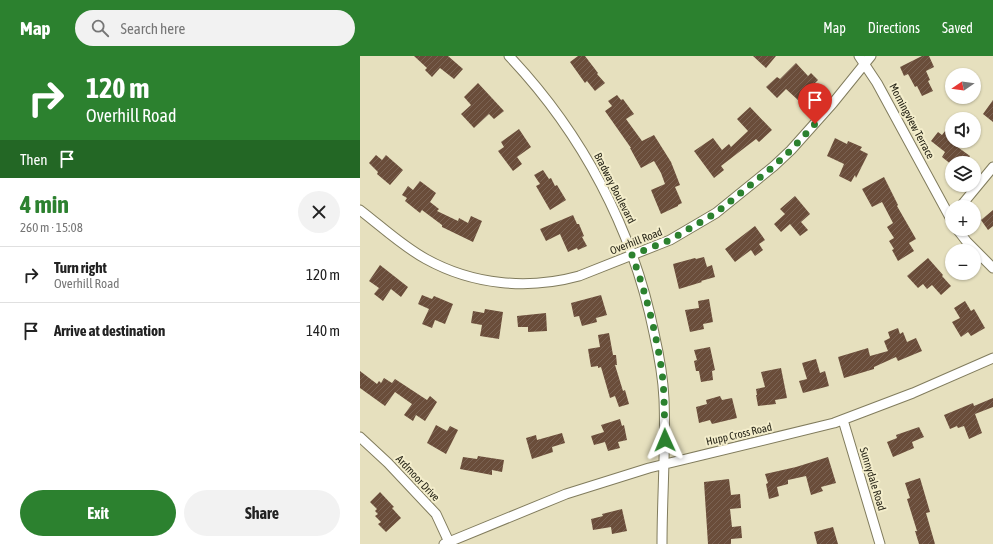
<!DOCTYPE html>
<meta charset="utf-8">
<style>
:root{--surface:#fff;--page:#f2f2f2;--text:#222;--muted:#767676;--line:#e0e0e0;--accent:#2c812f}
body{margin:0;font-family:"Asap Condensed",sans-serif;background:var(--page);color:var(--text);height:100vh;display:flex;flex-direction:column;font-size:15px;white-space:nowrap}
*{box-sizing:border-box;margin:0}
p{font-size:13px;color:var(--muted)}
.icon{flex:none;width:22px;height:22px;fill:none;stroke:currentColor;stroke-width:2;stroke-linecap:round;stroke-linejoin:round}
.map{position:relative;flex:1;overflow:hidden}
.drawer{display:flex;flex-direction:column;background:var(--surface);width:360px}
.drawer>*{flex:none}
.banner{background:#2c812f;color:#fff;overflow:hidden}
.needle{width:26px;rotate:257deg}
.buttons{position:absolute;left:585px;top:12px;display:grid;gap:8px}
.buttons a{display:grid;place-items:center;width:36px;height:36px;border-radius:50%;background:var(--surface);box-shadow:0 1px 3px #0004;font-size:20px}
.pin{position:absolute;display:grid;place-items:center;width:34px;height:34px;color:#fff;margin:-41px -17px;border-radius:50% 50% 50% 0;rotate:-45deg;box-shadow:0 0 4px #0007}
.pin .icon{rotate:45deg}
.me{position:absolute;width:44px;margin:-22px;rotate:359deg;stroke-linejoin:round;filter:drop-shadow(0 0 3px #0008)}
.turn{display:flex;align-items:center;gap:14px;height:84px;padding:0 20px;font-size:18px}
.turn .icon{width:52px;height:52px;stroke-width:2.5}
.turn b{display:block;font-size:28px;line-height:34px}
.then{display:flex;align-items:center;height:38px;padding:0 20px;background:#0003;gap:8px;font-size:15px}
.round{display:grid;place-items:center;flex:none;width:42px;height:42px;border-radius:21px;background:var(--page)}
.summary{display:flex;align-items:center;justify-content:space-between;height:68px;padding:0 20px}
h1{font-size:24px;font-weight:700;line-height:30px;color:var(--accent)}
.primary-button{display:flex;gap:8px;margin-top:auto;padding:8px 20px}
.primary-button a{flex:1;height:46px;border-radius:24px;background:var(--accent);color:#fff;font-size:16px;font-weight:700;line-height:46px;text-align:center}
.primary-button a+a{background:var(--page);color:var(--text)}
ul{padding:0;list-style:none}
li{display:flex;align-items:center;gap:12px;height:56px;padding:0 20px;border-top:1px solid var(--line)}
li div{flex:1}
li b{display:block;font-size:15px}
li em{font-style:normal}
header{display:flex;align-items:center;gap:24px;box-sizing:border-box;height:56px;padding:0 20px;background:var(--accent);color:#fff}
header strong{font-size:19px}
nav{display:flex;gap:22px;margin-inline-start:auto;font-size:14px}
.search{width:280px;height:36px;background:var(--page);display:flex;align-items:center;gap:10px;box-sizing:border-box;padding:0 14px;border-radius:22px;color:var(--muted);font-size:15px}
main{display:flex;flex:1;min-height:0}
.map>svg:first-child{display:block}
.building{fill:url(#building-hatch)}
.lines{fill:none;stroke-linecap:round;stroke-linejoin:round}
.street-casing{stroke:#817c5d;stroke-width:11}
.street{stroke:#fff;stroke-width:9}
.route{stroke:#2c812f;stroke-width:7;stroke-dasharray:0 12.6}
.labels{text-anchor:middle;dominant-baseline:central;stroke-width:4;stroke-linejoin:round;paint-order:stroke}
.street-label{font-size:11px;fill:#252316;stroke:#f3edcb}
</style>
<header>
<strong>Map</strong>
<div class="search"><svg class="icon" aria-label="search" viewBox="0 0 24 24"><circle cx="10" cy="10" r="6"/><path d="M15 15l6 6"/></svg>Search here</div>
<nav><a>Map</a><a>Directions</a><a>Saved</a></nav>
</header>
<main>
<section class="drawer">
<div class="banner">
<div class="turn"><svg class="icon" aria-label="right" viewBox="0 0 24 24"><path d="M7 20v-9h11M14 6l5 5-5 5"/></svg><div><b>120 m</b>Overhill Road</div></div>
<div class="then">Then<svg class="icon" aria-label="arrive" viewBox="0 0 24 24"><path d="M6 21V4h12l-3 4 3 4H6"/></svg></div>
</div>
<div class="summary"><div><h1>4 min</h1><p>260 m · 15:08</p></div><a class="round"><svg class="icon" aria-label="close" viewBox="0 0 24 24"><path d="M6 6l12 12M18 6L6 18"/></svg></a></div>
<ul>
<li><svg class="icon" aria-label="right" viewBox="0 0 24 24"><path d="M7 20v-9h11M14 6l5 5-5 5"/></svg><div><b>Turn right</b><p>Overhill Road</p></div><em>120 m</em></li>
<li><svg class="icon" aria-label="arrive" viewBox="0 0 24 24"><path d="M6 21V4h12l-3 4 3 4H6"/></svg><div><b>Arrive at destination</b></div><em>140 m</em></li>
</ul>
<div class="primary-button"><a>Exit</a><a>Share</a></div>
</section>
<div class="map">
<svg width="633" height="488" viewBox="0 0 633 488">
<defs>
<pattern id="building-hatch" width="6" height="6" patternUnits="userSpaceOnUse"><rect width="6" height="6" fill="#6a4d3a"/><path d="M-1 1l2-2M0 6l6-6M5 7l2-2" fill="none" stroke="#7b6353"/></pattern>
</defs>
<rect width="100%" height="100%" fill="#e6e0be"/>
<path class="building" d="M54 0H88L103 13 94 23 80 12 72 21 65 14 67 12Z
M218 0H225L238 17 237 18 245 27 235 35 227 25 225 27 210 6Z
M393 0H416L406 12Z
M562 0H569L574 11 566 15 570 24 568 25 573 35 562 40 557 30 555 31 548 18 544 20 540 11Z
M436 7 448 20 451 17 458 24 438 44 426 33 417 42 406 31 417 21 420 23Z
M118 27 144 55 134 63 129 58 114 72 101 58 111 49 104 41Z
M257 39 261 44 263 43 274 58 266 63 282 85 294 79 311 106 320 129 315 131 322 147 318 149V150L301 158 291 134 305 128 301 117 294 105 281 112 270 92H271L245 55 252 50 248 45Z
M633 44V66L623 58Z
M390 51 412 74 399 86 396 83 361 110 364 114 354 122 334 95 353 82 362 94 369 88 371 91 388 75 377 63Z
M592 66V87L610 100 605 107H592V109L582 101 585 96 571 85 578 76 582 79Z
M159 73 171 91 157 101 162 108 153 115 138 95 144 91 141 86Z
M475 82 487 88 488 85 502 91 500 94 508 98 496 122 495 119 491 126 479 120 484 108 467 100Z
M16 99 22 104 26 99 43 114 30 129 17 118 18 116 9 107Z
M183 114 189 123 191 122 195 130 197 129 206 144 190 154 176 130 180 128 174 119Z
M524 121 538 149 537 150 556 183 549 187 554 195 538 205 532 194 534 193 529 185 534 182 527 171 533 167 522 146 512 151 502 133Z
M60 125 76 137 70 146 79 153 77 155 98 165 99 162 108 167 111 160 122 165 113 186 82 171V169L62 154 60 157 45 145 47 142 42 139 48 130 53 134Z
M435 140 450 158 441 166 448 174 440 180 430 168 421 176 414 168 425 158 420 153Z
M633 154V170L628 174 621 164Z
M213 159 217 168H219L224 180 222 181 227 190 218 194 217 192 208 196 200 178 186 185 180 173Z
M395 170 405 184 399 188 403 194 395 200 391 194 375 206 365 193Z
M344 201 347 211 352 209 355 221 341 225 342 226 319 233 313 208 335 202 336 203Z
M568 202 583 219 582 220 591 230 581 239 572 229 567 233 563 228 558 232 547 220Z
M20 209 48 231 41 241 31 233 23 245 14 238 19 232 9 225Z
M62 239 72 243 74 240 93 248 85 268 75 264 72 272 62 268 69 253 58 248Z
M241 239 247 259 236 262 237 266 222 270 219 260 214 261 211 247Z
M349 243 353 266 343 268 344 273 330 276 325 254 339 252 338 245Z
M605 245 611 255 614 253 625 272 611 280 608 276 601 281 592 266 600 262 594 252Z
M125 253 143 256 139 283 120 280 122 269 111 267 113 255 124 257Z
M186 257 187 275 168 276V271H158L157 260Z
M538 272 540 278 543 276 547 286 556 282 562 295 538 305 536 301 514 311V313L484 322 478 301 508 292 510 300 528 295 524 285 530 282 528 276Z
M249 277 253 299H256L257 309H255L263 335 265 334 269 348 259 351 255 340 250 342 241 311 238 312V310L231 311 228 293 240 291 238 279Z
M350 291 355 314 352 315 353 324 341 326 339 315H336L334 305 337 304 334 294Z
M456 303 460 317 465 315 469 330 443 337 439 325 447 323 442 307Z
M421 312 427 342 415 344 416 348 398 350 396 339H397L396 333 405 331 401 316Z
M0 315 17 328 19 325 21 327 24 322 32 327 35 323 67 344 70 340 77 346 65 365 56 359 53 365 44 359 52 348 35 336 25 350 0 332Z
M360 340 362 344 372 342 377 362 352 368 350 364 339 367 336 351 347 348 346 344Z
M633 342V351L615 358 622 377 609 383 604 370 598 372 597 370 590 373 584 359 613 347 614 350Z
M260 363 262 370 264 369 267 384 258 386 260 392 248 395 245 386 234 389 231 380 244 376 241 369Z
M76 369 87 375 90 370 98 374 86 398 67 387Z
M559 371 564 381 552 386 554 392 533 401 527 386 537 382 536 379Z
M202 377 205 387 192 391 193 396 172 403 166 382 176 379 177 384Z
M118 400 144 404 142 416 132 414V419L100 413 103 401 117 403Z
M468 401 476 427 461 431 463 435 451 439 446 420 428 424V428L417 431 419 440 409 443 406 428 408 427 405 418 436 411Z
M560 422 570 456 566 457 575 488H559L555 475H557L547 443 550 442 545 427Z
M369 423 371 439 380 438 381 452 370 453 372 471 381 470 382 482 371 483V488H348L344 426Z
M20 436 34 451 32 452 41 462 26 476 18 468 21 466 15 460 18 458 15 455 17 453 10 446Z
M262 453 267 475 252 478 251 471 233 474 231 463 243 460 242 458Z
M473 471 478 488H457L454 476Z"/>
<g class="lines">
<defs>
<path id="street" d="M149 0C222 77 273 173 294 277 299 299 303 321 304 343 306 391 302 440 302 488
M499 0 517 27 592 165
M600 151 633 111
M0 154C21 170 42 190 66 203 113 229 168 234 219 220L310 184 356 157 414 110 431 94 473 47 511 0
M597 173 607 186 633 212
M483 364 520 488
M0 381 28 407 76 458 89 486
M84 488 206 438 289 412 474 367 553 337 633 302"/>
</defs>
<use href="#street" class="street-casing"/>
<use href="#street" class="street"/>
</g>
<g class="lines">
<path class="route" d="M305 384C304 359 305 334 301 310 295 272 285 235 272 199L310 184 356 157 414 110 431 94 455 68"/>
</g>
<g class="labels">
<g class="street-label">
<text transform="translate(552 65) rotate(62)">Morningview Terrace</text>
<text transform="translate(255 132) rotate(63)">Bradway Boulevard</text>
<text transform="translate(276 185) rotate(-21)">Overhill Road</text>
<text transform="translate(379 378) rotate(-13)">Hupp Cross Road</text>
<text transform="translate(58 422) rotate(47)">Ardmoor Drive</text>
<text transform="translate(513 423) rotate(73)">Sunnydale Road</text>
</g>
</g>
</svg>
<div class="buttons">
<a><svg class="needle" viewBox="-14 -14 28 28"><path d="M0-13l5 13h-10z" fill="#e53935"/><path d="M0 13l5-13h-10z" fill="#767676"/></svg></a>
<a><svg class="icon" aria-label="sound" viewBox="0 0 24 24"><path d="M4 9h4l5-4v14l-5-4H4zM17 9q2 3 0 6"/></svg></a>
<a><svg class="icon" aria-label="layers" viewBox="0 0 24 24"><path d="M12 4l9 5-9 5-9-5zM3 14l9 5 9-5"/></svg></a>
<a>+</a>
<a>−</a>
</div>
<div class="pin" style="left:455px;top:68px;background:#d93025"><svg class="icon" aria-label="arrive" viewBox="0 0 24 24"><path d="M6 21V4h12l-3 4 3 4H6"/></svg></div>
<svg class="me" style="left:305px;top:384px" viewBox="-20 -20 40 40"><path d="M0-17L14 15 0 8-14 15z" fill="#2c812f" stroke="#fff" stroke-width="4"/></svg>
</div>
</main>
